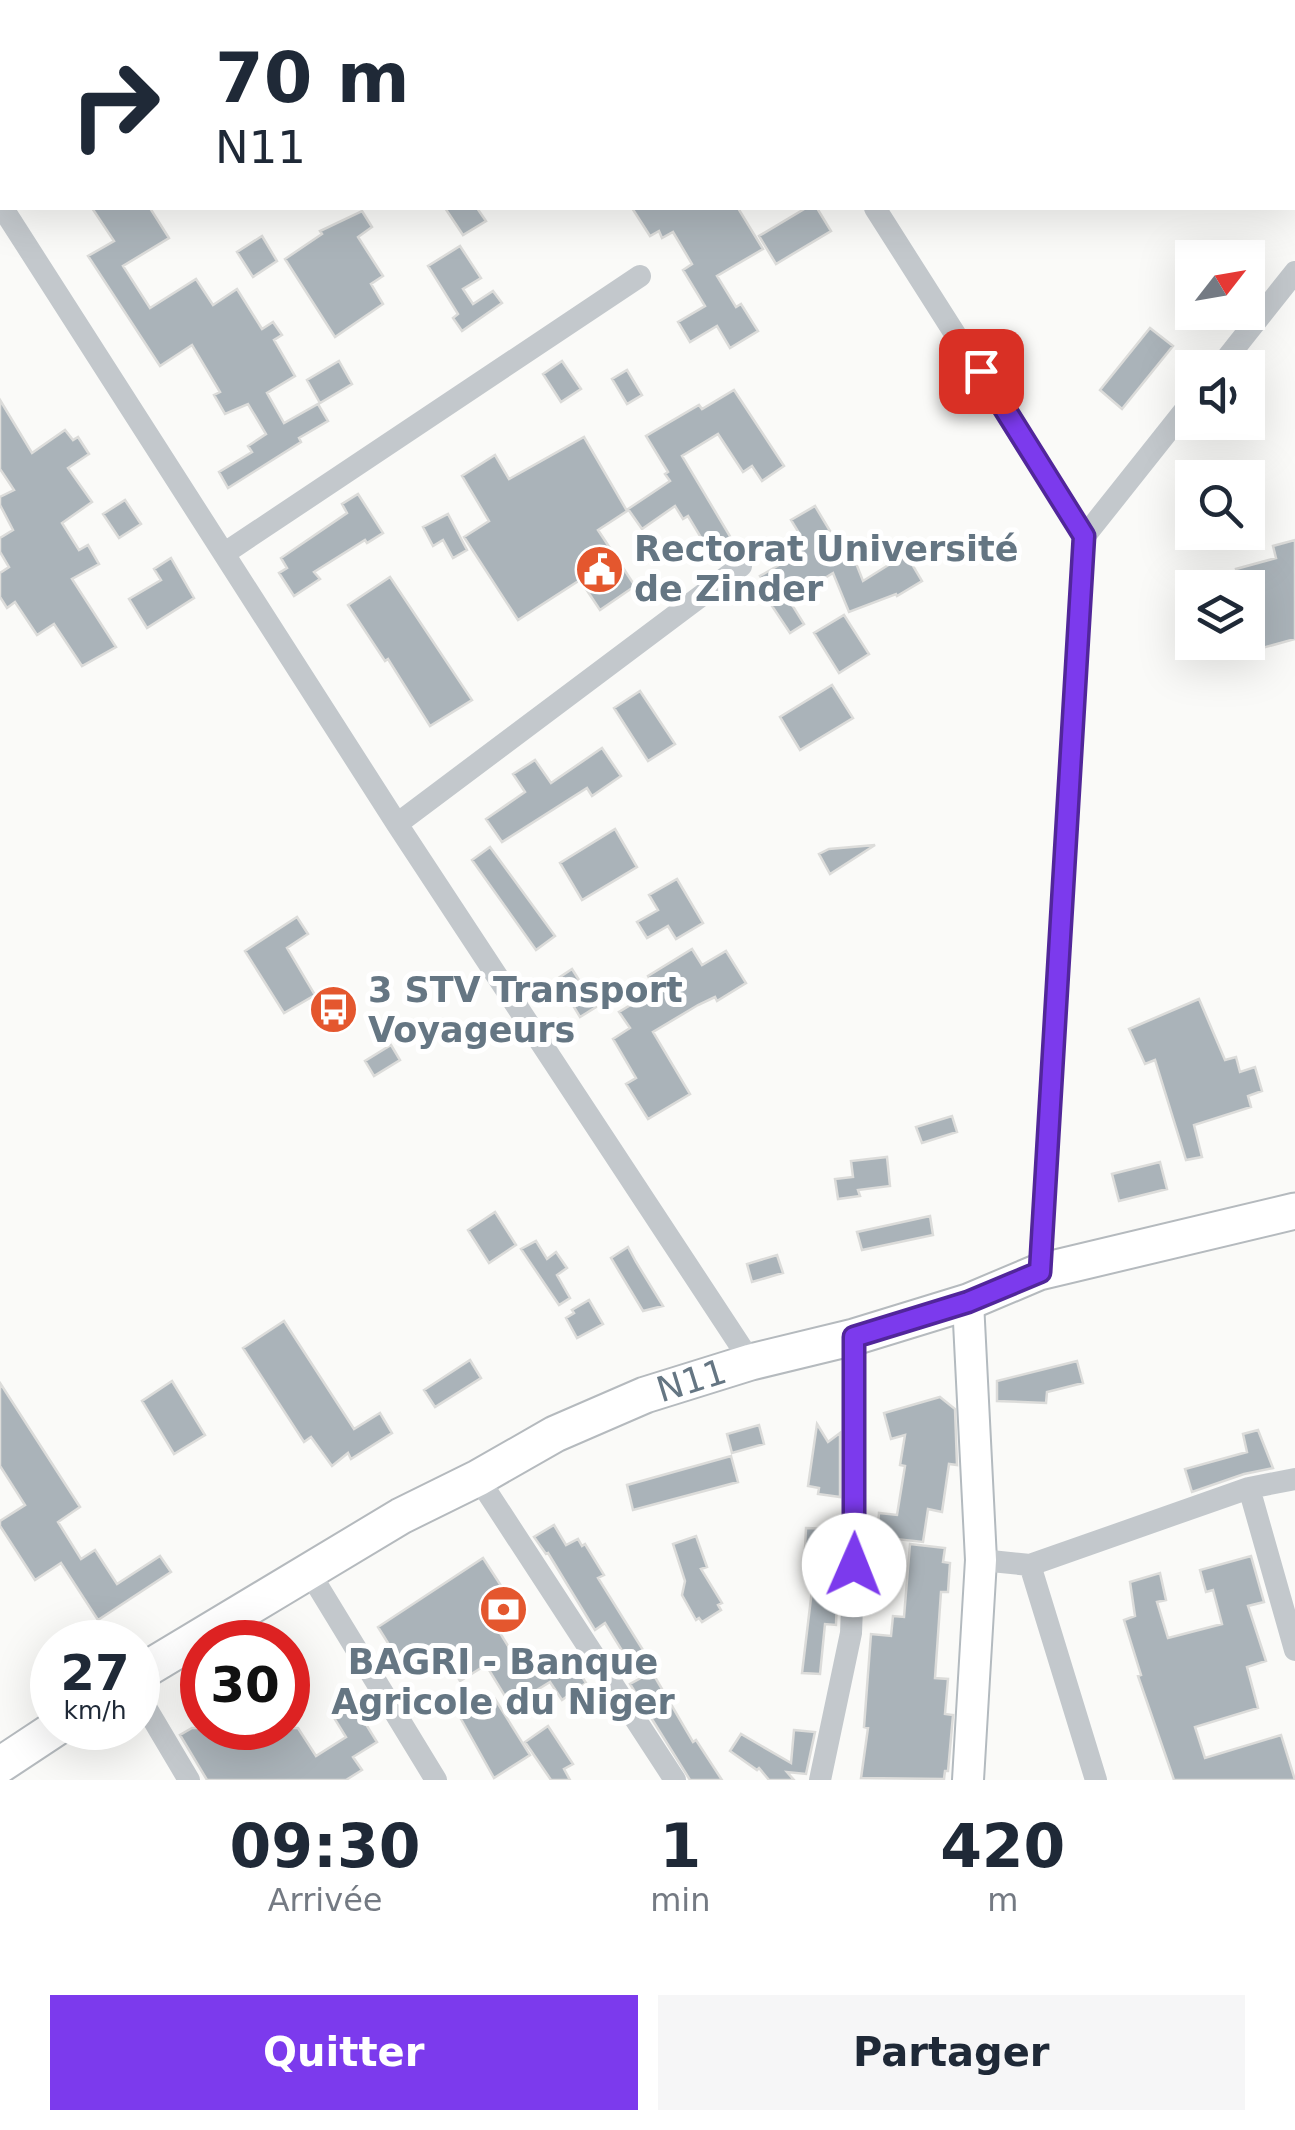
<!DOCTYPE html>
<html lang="fr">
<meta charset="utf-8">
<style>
:root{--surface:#fff;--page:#f6f6f7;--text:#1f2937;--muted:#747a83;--accent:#7c3aed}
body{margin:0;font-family:"DejaVu Sans",sans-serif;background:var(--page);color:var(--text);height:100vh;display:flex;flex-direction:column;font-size:38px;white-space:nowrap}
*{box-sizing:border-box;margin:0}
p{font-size:32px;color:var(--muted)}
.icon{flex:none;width:55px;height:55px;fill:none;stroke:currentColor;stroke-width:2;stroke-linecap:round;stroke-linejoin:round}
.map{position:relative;height:1780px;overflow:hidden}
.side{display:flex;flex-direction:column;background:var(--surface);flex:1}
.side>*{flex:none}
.hud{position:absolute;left:0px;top:0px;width:1295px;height:210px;box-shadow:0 10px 40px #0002;background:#fff;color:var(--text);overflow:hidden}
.needle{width:65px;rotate:59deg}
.buttons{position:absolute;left:1175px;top:240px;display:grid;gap:20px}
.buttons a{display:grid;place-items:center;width:90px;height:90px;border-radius:0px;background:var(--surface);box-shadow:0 10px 40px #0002;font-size:50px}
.speed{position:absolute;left:30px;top:1620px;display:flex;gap:20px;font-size:50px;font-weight:700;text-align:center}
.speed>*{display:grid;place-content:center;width:130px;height:130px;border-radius:50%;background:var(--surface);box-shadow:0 10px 40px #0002;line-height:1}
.speed small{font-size:25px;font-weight:400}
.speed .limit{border:15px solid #d22;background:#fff;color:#111}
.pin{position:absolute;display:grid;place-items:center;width:85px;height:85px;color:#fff;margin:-42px;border-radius:20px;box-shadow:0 5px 15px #0006}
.me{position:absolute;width:110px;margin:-55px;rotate:1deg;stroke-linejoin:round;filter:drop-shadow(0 0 8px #0008)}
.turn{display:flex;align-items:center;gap:35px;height:210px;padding:0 50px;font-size:45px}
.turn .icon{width:130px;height:130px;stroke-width:2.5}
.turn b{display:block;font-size:70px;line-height:85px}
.eta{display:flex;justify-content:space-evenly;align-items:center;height:170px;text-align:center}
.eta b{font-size:60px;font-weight:700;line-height:70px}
.cta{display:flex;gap:20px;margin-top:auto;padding:20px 50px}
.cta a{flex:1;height:115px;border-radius:0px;background:var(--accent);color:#fff;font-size:40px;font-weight:700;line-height:115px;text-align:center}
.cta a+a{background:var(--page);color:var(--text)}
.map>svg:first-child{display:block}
.building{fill:#aab3b9;stroke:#dcdcda;stroke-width:2.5}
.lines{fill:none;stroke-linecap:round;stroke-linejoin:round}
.secondary-casing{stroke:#b3babf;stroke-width:34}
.primary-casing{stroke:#b5babe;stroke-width:39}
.street{stroke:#c3c8cc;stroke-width:22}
.secondary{stroke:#fff;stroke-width:30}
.primary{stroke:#fff;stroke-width:35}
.route-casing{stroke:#51269a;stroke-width:25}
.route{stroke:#7c3aed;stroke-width:18}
.labels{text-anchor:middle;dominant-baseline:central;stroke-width:10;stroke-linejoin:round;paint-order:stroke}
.poi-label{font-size:35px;font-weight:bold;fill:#657683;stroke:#fff;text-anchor:start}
.street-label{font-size:35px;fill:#657683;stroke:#fff}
</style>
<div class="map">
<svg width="1295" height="1780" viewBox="0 0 1295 1780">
<rect width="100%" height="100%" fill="#fafaf8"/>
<path class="building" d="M92 208H150L169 238 123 266 150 308 196 279 213 305 237 289 262 329 273 322 282 335 274 340 295 376 267 393 284 423 318 404 328 421 299 438 301 442 228 488 219 472 252 452 248 446 266 434 248 404 225 414 214 395 220 392 192 345 160 366 88 256 114 241Z
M445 208H477L486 221 463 235Z
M632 208H738L763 249 717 276 736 307 741 304 758 331 730 348 717 326 690 342 678 322 705 306 683 270 692 264 673 232 662 238 659 231 650 236Z
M806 208H817L831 231 776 264 759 236Z
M362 211 372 227 358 237 383 276 371 284 383 304 335 337 285 259 322 234 320 231Z
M262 236 277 261 253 277 237 252Z
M460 246 481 278 463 289 473 304 493 291 502 303 462 331 453 318 458 314 428 266Z
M1150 328 1173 346 1122 409 1100 390Z
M339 361 352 384 320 403 307 380Z
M562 361 581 389 561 402 543 374Z
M627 370 642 395 627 404 612 379Z
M734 390 784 466 762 481 752 466 743 472 718 434 682 456 731 538 709 551 688 516 683 519 675 506 642 529 628 509 670 481 665 474 668 472 646 436 699 405 702 409Z
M0 400 32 453 65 430 73 440 78 437 89 454 68 468 92 502 62 523 79 550 88 545 99 564 72 579 116 647 82 666 54 624 37 635 15 602 7 608 0 597V573L9 567 0 552V538L13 530 0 505V497L14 490 0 469Z
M584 437 627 511 598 530 635 586 600 610 580 580 518 620 464 537 489 521 462 476 495 455 509 479Z
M358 494 383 533 367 543 365 540 314 572 320 579 294 596 279 573 287 568 281 558 347 513 342 504Z
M125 500 141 524 119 538 103 514Z
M815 506 848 561 854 558 863 581 906 554 922 581 897 596 896 594 849 612 833 573 789 600 804 624 790 633 772 606 777 603 760 576 796 555 787 540 799 533 791 520Z
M448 514 467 550 453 558 443 540 433 546 423 527Z
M1295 540V639L1255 650 1248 625V588H1241L1236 569 1276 558 1273 546Z
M171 558 194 598 147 628 129 599 161 580 154 569Z
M390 577 472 700 430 726 388 659 385 661 348 605Z
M844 615 869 654 839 673 814 633Z
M832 685 853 718 800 750 780 717Z
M640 691 675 744 648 761 614 708Z
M602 748 621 776 592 796 587 788 502 842 486 819 525 792 513 774 535 760 551 783Z
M615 829 637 867 582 900 560 863Z
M875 845 830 874 819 854 829 849Z
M490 847 555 936 536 950 472 860Z
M677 879 703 923 676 939 668 926 647 938 637 922 658 910 649 895Z
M297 917 308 934 287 948 315 995 284 1013 245 951Z
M692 949 702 965 726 951 746 983 717 1001 715 997 698 1005 653 1032 690 1094 648 1119 626 1084 636 1078 613 1039 630 1028 619 1012 637 1001 634 995 652 984 648 976Z
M572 969 596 1007 580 1017 557 979Z
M1199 999 1225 1060 1236 1057 1240 1072 1255 1067 1262 1091 1248 1096 1251 1107 1194 1125 1202 1157 1186 1160 1155 1060 1145 1064 1129 1029Z
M391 1045 400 1060 374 1076 365 1061Z
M952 1116 957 1132 922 1143 916 1127Z
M887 1157 890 1186 858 1190 860 1196 838 1199 835 1179 853 1177 851 1161Z
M1160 1162 1167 1189 1119 1201 1112 1174Z
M495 1212 516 1245 489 1263 468 1230Z
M930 1216 933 1235 862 1250 857 1232Z
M536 1241 547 1259 556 1252 567 1268 557 1275 570 1298 559 1305 521 1249Z
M628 1247 636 1262 663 1306 643 1311 611 1258Z
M777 1255 783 1273 752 1282 747 1264Z
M589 1300 603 1324 577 1338 566 1318 574 1313 572 1310Z
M284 1321 354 1429 380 1413 392 1433 351 1459 348 1453 332 1466 311 1437 304 1442 243 1348Z
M470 1360 481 1378 435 1407 424 1390Z
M1077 1361 1083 1383 1047 1392 1046 1403 997 1401V1381Z
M172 1381 205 1435 174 1454 142 1401Z
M0 1383 80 1507 58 1522 81 1559 95 1550 117 1584 160 1556 171 1572 98 1620 61 1563 35 1580 0 1526V1521L25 1505 0 1466Z
M940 1397 955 1409 957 1465 949 1464 942 1512 928 1509 923 1542 877 1537 879 1513 897 1515 905 1466 900 1465 905 1435 891 1439 884 1413Z
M817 1424 828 1442 840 1433V1497L818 1494 819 1488 808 1486Z
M759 1425 764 1444 732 1453 727 1434Z
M1258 1430 1273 1468 1244 1474 1192 1492 1185 1469 1247 1452 1243 1434Z
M731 1456 738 1482 633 1510 627 1485Z
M554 1525 566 1545 578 1539 582 1546 585 1544 604 1575 598 1578 653 1666 637 1675 605 1623 595 1630 548 1553 546 1554 534 1537Z
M806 1528 830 1529 829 1550 805 1548Z
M696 1536 707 1567 701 1569 722 1603 718 1605 721 1610 702 1622 699 1618 696 1620 682 1595 685 1581 673 1544Z
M910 1544 945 1548 943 1562 950 1563 948 1592H941L935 1678 948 1679 945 1714 953 1715 948 1771H945L944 1779 861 1778 868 1728 864 1727 871 1634 891 1636 893 1616 904 1617Z
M1251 1556 1264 1602 1248 1606 1266 1661 1247 1667 1258 1708 1195 1727 1205 1758 1281 1735 1295 1780H1174L1138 1676 1141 1675 1124 1620 1135 1616 1130 1582 1160 1573 1166 1600 1157 1602 1168 1638 1222 1624 1213 1590 1206 1592 1200 1570Z
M483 1558 509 1598 487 1612 518 1662 526 1671 545 1661 551 1671 571 1659 586 1683 562 1700 550 1682 511 1706 486 1665 460 1681 442 1650 406 1672 378 1627Z
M814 1573 838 1574 836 1625 825 1624 820 1674 802 1673Z
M652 1672 693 1742 696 1740 722 1780H690L630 1684Z
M495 1699 530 1755 494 1778 461 1719Z
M351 1700 377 1742 353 1757 362 1770 346 1780H207L180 1735 192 1728H298L316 1756 346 1737 331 1713Z
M548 1726 573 1764 564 1769 570 1780H551L525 1742Z
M794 1730 815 1732 806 1774 787 1772 794 1780H769L759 1768 757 1770 730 1751 741 1734 791 1763Z"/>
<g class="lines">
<defs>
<path id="secondary" d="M968 1780 981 1560 968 1302"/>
<g id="primary">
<path id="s1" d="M138 1674 401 1516 478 1478 555 1434 645 1395 751 1362 854 1337 968 1302 1039 1272 1295 1211"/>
<path d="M0 1765 56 1728"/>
</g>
</defs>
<use href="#secondary" class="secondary-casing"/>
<use href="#primary" class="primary-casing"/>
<path class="street" d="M738 0 740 2
M0 204 397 824 751 1362
M875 208 1084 537
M1219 368 1295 272
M225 553 640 276
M397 824 741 566
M1039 1272 1084 537 1192 401
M478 1478 675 1780
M1249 1488 1295 1650
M981 1560 1030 1565 1249 1488 1295 1479
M1030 1565 1096 1780
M308 1570 436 1780
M138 1694 189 1780
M820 1780 851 1633 855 1531 854 1337"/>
<use href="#secondary" class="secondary"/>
<use href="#primary" class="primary"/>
</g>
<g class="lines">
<defs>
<path id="route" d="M854 1565V1337L968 1302 1040 1272 1084 536 981 371"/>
</defs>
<use href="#route" class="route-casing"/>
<use href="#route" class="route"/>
</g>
<defs>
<symbol id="civic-disc" viewBox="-11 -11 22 22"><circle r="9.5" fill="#e4572e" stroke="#fff"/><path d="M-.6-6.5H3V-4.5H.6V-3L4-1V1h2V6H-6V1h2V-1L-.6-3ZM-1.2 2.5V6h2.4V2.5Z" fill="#fff"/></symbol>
<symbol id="bus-disc" viewBox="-11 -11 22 22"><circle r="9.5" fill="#e4572e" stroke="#fff"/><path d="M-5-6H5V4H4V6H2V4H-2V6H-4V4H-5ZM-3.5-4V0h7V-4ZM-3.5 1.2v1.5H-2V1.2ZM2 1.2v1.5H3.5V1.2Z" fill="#fff"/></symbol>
<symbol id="bank-disc" viewBox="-11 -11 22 22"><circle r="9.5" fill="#e4572e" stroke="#fff"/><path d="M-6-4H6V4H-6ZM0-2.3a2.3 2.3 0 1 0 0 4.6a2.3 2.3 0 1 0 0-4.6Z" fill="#fff"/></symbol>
</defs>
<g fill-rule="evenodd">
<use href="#civic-disc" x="572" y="542" width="55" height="55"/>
<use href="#bus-disc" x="306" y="982" width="55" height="55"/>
<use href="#bank-disc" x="476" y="1582" width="55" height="55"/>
</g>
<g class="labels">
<g class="poi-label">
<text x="634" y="549">Rectorat Université<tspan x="634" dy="40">de Zinder</tspan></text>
<text x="368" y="990">3 STV Transport<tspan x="368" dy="40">Voyageurs</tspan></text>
<text x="503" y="1662" text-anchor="middle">BAGRI - Banque<tspan x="503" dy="40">Agricole du Niger</tspan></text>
</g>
<g class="street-label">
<text stroke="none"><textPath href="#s1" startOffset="628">N11</textPath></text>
</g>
</g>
</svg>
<div class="buttons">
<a><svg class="needle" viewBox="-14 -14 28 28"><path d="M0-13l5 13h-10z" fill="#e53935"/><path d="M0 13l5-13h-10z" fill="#747a83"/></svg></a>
<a><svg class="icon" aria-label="sound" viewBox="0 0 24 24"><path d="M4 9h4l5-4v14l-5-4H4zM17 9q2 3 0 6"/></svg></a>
<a><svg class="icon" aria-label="search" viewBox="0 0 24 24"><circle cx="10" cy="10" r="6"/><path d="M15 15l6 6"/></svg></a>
<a><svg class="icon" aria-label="layers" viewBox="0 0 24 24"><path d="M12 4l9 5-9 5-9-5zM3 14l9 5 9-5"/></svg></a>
</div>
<div class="speed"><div>27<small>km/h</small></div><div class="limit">30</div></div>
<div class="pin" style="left:981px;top:371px;background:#d93025"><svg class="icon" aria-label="arrive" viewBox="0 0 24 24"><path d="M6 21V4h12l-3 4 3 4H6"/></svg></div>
<svg class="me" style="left:854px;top:1565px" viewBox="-20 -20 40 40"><circle r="19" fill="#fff"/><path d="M0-13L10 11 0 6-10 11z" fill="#7c3aed"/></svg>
<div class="hud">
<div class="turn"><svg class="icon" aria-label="right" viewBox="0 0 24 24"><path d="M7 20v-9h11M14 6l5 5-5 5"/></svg><div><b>70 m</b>N11</div></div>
</div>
</div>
<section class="side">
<div class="eta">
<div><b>09:30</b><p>Arrivée</p></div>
<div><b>1</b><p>min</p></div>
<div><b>420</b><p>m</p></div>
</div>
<div class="cta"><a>Quitter</a><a>Partager</a></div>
</section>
